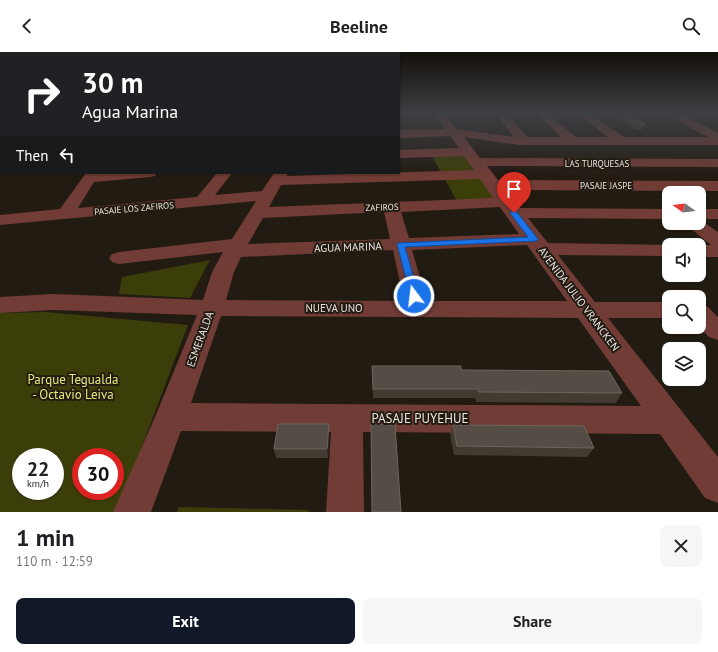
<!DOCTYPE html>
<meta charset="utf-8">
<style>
:root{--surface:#fff;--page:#f6f6f6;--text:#202124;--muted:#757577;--accent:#111827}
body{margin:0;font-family:"PT Sans",sans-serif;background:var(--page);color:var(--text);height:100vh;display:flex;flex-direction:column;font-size:15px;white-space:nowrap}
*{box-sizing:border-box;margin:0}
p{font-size:13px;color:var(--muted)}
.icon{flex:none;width:22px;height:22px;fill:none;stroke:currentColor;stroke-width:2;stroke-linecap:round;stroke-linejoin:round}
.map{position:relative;height:460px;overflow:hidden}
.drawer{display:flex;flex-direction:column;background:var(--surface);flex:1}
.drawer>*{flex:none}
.top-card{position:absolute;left:0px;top:0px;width:400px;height:122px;box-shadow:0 1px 3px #0004;background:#202124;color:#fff;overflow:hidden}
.needle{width:26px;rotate:285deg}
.buttons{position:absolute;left:662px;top:134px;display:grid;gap:8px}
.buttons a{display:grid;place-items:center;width:44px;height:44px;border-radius:8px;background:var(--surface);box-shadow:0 1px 3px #0004;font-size:20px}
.speed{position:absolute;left:12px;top:396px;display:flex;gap:8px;font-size:20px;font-weight:700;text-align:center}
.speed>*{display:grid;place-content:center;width:52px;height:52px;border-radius:50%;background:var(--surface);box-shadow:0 1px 3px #0004;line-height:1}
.speed small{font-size:10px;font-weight:400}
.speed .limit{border:6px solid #d22;background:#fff;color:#111}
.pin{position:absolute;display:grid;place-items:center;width:34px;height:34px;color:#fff;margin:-41px -17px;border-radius:50% 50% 50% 0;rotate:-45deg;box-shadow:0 0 4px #0007}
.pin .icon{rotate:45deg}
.me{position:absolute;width:44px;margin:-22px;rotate:345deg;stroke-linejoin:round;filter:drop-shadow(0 0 3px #0008)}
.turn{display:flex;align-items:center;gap:14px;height:84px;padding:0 16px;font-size:18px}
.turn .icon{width:52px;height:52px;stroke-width:2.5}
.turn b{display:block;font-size:28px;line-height:34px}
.then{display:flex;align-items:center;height:38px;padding:0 16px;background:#0003;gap:8px;font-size:15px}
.round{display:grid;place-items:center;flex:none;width:42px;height:42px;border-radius:8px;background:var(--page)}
.summary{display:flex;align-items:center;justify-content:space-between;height:68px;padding:0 16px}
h1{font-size:24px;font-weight:700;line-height:30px}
.primary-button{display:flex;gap:8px;margin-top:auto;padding:8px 16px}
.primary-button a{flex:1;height:46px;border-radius:8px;background:var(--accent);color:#fff;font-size:16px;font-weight:700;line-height:46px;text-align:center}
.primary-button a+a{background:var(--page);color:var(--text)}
header{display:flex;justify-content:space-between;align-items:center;height:52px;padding:0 16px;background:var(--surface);font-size:18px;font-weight:700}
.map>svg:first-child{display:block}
.green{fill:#3c3e0a;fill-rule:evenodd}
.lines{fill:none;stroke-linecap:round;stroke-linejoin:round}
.minor{fill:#713c36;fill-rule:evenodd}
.major{fill:#c4584c;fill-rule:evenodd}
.wall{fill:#433b32}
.shaded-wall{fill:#2e261d}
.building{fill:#554d45;stroke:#6d655d}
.route{fill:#1a73e8;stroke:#114b97}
.labels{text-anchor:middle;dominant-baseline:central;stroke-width:4;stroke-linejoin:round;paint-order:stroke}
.far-street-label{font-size:9px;fill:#ece6e1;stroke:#221b12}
.street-label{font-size:11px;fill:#ece6e1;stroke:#221b12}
.near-park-label{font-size:13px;fill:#e5ea7a;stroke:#221b12}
.near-street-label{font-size:13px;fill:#ece6e1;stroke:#221b12}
</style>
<header><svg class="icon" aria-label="back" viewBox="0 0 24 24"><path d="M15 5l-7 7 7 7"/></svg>Beeline<svg class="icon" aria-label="search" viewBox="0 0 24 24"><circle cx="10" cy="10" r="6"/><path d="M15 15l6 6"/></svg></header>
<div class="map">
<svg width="718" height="460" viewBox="0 0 718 460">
<rect width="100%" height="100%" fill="#221b12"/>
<path class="green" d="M464 101 499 149 458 151 431 102Z
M210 208 190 246 119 242 122 225Z
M46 260 188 273 117 460H0V261ZM21 405H55V439H21ZM81 405H115V439H81Z
M179 455 309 458 308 460H177Z"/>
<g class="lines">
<path class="minor" d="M434 61H444L457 77 514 85 495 61H506L527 85H561L536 61H547L576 85H608L577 61H589L624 85H708L668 63 667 61H680L718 81V93H518L464 85 480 106 718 107V115L487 114 498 128 718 129V139L506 138 520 156 669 157V167L528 166 548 191 673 193H669V204L558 203 595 250H669V266H608L718 405V451L705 446 660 382 363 380 364 460H326L331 380 181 379 151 460H113L155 365 197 263 54 258 0 261V245L54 242 203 248 212 220 223 200 119 212 112 210 109 206 112 202 119 200 232 187 256 149 0 173V163L60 157 86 121H157L155 124 150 125 94 130 78 156 197 145 217 121H232L215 143 262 139 274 121H288L287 124 474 118 464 104 399 106V98L459 96 450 84 399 86V78L445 77ZM480 127 493 146 269 155 281 133ZM500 155 519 182 409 186 401 160ZM384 160 390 187 248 192 263 166ZM527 193 567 249H427L412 198ZM393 198 404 249 226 248 234 220 241 205ZM221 264 578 266 641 354 191 351Z
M0 86H1V94H0Z
M699 157H718V167H699L718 180V205H699V193H711L684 171H699Z
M699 253 708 255 718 265V288L709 285 699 275Z"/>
<path class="major" d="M0 106H1V114H0Z"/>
</g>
<path class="wall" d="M608 61H628L645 72 642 78H636Z
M372 314 461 318 622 341 616 351 476 350 475 346H373Z
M329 372V381L328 406H276L274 397Z
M371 372 401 460H372Z
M453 373 594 396 587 405 454 403 450 382Z"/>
<path class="shaded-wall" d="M1 66V81L0 82V67Z
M329 372V381L328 406 327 397Z"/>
<path class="building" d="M0 61H1V66L0 67Z
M619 61H628L645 72H639Z
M372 314H461V318L609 319 622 341 479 340 478 337H373Z
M278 372H329L327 397H274Z
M371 372 395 373 401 460H372Z
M453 373 584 374 594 396 457 394Z"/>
<linearGradient id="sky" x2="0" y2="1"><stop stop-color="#130f0a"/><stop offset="0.49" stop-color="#3e3f44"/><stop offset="1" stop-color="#3e3f44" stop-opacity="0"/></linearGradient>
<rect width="718" height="125" fill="url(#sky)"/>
<path class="route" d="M511 159H516L538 187 537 189 405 195 419 244 414 247 411 246 397 192 398 191 528 185 510 161Z"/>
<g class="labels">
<g class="far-street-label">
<text x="597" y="111">LAS TURQUESAS</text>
<text x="606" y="133">PASAJE JASPE</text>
<text transform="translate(382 155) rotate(-2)">ZAFIROS</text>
<text transform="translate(134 156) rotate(-5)">PASAJE LOS ZAFIROS</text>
</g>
<g class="street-label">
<text transform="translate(348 195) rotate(-2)">AGUA MARINA</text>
<text transform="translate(579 247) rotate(53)">AVENIDA JULIO VRANCKEN</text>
<text x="334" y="256">NUEVA UNO</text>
<text transform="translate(200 287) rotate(-70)">ESMERALDA</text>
</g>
<g class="near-park-label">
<text x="73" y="327">Parque Tegualda<tspan x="73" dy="15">- Octavio Leiva</tspan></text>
</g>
<g class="near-street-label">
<text x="420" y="366">PASAJE PUYEHUE</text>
</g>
</g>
</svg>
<div class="buttons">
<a><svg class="needle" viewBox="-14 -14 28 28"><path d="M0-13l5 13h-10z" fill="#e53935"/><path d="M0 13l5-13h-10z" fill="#757577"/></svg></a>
<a><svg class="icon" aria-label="sound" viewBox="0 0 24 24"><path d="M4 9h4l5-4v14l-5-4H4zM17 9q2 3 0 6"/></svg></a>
<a><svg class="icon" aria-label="search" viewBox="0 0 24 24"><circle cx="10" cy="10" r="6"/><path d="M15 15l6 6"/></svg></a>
<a><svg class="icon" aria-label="layers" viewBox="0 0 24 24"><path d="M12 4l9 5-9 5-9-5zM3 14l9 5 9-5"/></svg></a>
</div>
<div class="speed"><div>22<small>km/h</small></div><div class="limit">30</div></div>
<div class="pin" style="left:514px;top:161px;background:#d93025"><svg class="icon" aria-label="arrive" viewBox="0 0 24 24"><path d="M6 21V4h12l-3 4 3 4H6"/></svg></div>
<svg class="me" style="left:414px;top:244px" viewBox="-20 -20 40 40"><circle r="17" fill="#1a73e8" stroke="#fff" stroke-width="3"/><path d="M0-11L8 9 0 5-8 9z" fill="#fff"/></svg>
<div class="top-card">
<div class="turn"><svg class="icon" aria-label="right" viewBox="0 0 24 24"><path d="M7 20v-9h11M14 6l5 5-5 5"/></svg><div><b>30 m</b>Agua Marina</div></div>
<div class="then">Then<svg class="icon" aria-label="left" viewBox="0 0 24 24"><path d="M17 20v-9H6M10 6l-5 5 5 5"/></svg></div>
</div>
</div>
<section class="drawer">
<div class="summary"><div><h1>1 min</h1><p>110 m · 12:59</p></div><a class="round"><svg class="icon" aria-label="close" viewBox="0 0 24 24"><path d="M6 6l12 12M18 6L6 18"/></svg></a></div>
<div class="primary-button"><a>Exit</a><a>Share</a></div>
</section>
